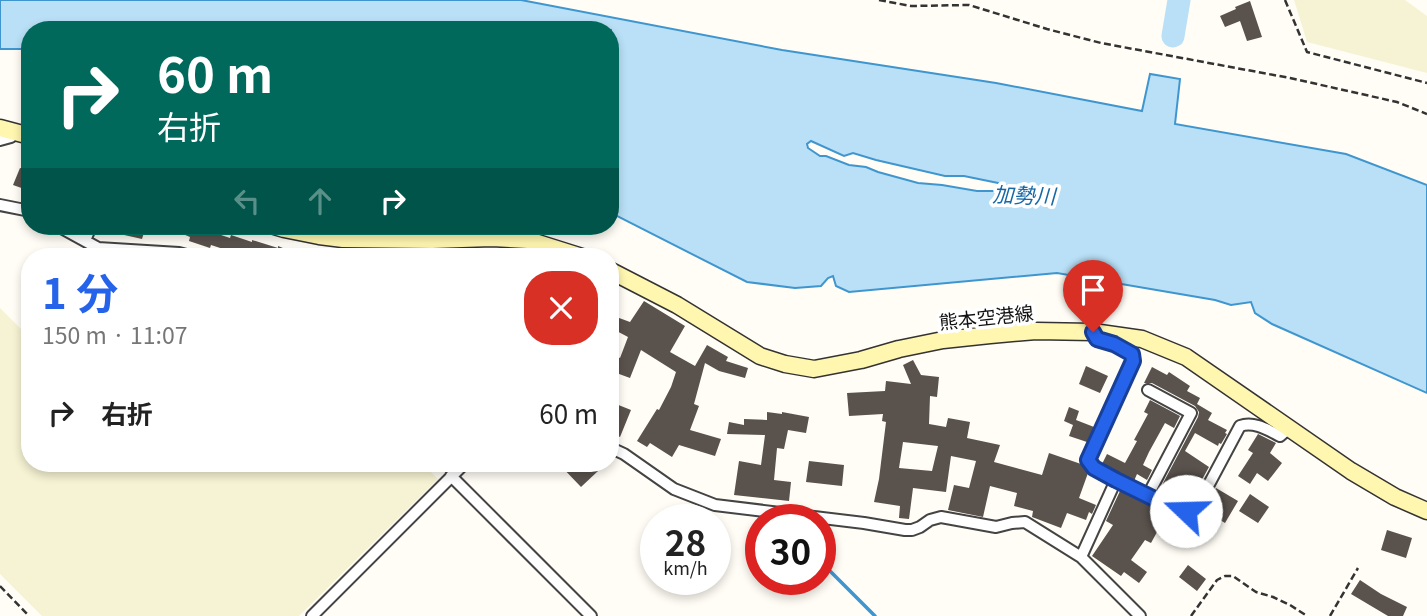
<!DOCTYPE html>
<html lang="ja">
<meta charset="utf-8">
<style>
:root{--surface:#fff;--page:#f6f6f6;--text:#222;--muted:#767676;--accent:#2563eb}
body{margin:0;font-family:Georgia,"Noto Sans JP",serif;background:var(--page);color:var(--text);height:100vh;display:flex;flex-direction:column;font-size:26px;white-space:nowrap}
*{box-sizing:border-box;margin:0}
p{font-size:23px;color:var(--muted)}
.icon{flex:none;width:38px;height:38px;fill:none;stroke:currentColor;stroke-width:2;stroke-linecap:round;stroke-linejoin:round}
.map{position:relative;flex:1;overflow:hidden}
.side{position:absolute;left:21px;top:248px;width:598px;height:224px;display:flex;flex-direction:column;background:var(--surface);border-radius:28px;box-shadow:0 4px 10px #0003}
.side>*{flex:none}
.guide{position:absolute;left:21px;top:21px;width:598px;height:214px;border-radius:28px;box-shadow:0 4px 10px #0003;background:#00695c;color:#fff;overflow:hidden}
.speed{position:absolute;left:640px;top:504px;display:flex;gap:14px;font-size:35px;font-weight:700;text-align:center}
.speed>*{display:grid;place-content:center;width:91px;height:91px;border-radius:50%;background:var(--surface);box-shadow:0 4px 10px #0003;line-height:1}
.speed small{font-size:18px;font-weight:400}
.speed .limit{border:10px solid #d22;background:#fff;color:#111}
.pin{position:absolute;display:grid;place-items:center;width:60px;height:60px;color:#fff;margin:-72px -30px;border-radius:50% 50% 50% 0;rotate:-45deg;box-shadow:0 0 7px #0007}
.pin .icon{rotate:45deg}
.me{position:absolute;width:77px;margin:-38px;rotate:291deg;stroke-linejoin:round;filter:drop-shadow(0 0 5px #0008)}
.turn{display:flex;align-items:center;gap:24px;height:147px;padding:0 21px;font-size:32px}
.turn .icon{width:91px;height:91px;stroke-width:2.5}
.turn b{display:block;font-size:49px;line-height:60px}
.lanes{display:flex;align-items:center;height:66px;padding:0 21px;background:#0003;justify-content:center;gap:35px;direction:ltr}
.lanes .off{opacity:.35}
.round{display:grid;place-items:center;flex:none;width:74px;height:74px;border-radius:28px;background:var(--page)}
.overview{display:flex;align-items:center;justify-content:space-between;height:119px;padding:0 21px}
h1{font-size:42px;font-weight:700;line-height:52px;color:var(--accent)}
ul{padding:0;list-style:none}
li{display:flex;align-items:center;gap:21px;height:91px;padding:0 21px}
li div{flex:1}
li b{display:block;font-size:26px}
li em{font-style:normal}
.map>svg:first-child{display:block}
.farmland{fill:#f6f3d4}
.water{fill:#b9e0f7;stroke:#3f96cf;stroke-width:2;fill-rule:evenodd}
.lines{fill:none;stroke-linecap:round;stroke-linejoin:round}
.stream{stroke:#3f96cf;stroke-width:3.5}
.river{stroke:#b9e0f7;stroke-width:23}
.building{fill:#5a524d;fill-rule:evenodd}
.street-casing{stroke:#444;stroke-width:14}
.secondary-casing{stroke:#333;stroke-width:19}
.path{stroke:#333;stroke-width:2.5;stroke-dasharray:7 3.5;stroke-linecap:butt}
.street{stroke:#fff;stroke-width:10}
.secondary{stroke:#fff6b0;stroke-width:16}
.route-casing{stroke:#184099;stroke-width:18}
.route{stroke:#2563eb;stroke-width:12}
.labels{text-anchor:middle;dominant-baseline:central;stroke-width:7;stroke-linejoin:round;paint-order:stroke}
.street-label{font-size:19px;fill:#111;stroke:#fff}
.water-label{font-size:21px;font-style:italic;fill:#1768a6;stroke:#fff}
</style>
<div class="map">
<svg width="1427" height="616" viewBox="0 0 1427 616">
<rect width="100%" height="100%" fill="#fffdf5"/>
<path class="farmland" d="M1294 0H1405L1427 16V73L1307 42Z
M0 308 30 338V464H423L438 479 299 616H42L0 574Z"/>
<path class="water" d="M0 0H521L782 50 996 83 1142 111 1150 74 1180 79 1175 124 1346 154 1427 185V393L1272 324 1255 313 1251 302 1231 305 1215 300 1057 273 849 292 836 286 833 276 828 278 821 286 795 288 747 282 611 213V30H30V49H0ZM811 141 844 156 853 153 876 160 945 176H964L1003 184 1020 191 1018 193 1005 191H977L942 185 918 183 878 172 866 167 849 165 826 156H820L808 148 807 144Z"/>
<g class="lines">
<path class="stream" d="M821 562 875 616"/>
<path class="river" d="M1173 36 1179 0"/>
</g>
<path class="building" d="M1250 1 1262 37 1247 41 1240 21 1225 27 1220 16 1236 9 1235 7Z
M20 168 30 171V191L13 185Z
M102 226H146L142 239 102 230Z
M164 226H194L230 238 231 235 252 242V240L278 248V246L305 257H248L211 245 210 248 189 241 190 237Z
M644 301 685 326 670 352 695 366 707 345 728 357 726 361 748 368 745 378 719 371 705 363 694 404 699 406 690 430 721 439 715 456 679 445 672 457 650 443 647 447 637 441 657 409 659 410 671 387 676 372 641 350 630 378 611 371V354L620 358 628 337 611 328V315L630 322Z
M913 360 921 375 939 377 937 397 930 396 929 424 946 427 948 418 970 422 967 438 1000 445 994 462 1042 475 1049 453 1081 464 1088 473 1079 498 1096 505 1092 514 1089 512 1086 520 1067 513 1061 528 1032 517 1033 511 1014 506 1017 493 990 486 983 517 948 510 954 485 969 488 976 461 951 456 946 492 913 488 909 519 899 518 900 506 874 502 879 479 886 422 882 421 883 414 849 416 847 393 885 391 886 381 911 384 903 365ZM903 442 938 446 932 471 899 468Z
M1086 366 1108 376 1100 393 1079 384Z
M1152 367 1167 375 1169 372 1190 386 1187 391 1200 398 1197 404 1212 413 1208 420 1227 430 1225 433 1227 434 1221 444 1219 443 1218 446 1195 433 1185 451 1209 467 1190 501 1181 496 1179 501 1160 494 1163 488 1161 487 1198 417 1199 412 1195 406 1152 383H1144Z
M1150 400 1180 416 1174 428 1165 423 1149 452 1143 465 1152 470 1147 480 1137 474 1134 481 1102 464 1107 454 1125 463 1137 441 1134 440 1148 414 1144 412Z
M611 402 631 410 620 437 611 433Z
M1069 407 1079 411 1076 420 1094 427 1087 442 1069 436 1073 425 1064 421Z
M767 412 782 414V412L809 417 806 433 788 430 784 449 777 448 774 480 791 482 789 501 734 495 739 461 761 465 765 435 727 434 729 422 744 425V419L767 420Z
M1258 434 1276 443 1270 453 1282 463 1268 481 1257 473 1250 484 1238 476 1253 453 1248 450Z
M809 461 844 465 842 486 806 482Z
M559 464H591L598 471 581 487Z
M1216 488 1238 501 1225 523 1204 510Z
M1120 491 1167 514 1151 543 1145 540 1131 560 1147 572 1139 583 1124 572 1121 576 1092 556 1113 525 1106 521Z
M1250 494 1269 507 1258 523 1239 511Z
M1387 530 1412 538 1406 558 1381 550Z
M1188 565 1206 579 1197 591 1179 577Z
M1360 580 1381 594 1407 607 1403 616H1388L1351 594Z"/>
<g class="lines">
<defs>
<path id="street" d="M0 140 11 137 14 132
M0 205 30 211
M58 226 98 248 179 253 194 257
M85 241 91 226
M611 448 624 454 674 489 715 505 864 523 905 530H912L920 527 930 520 941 517 996 527 1012 523 1025 522 1081 557 1140 616
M451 476 591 616
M1116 480C1131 487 1170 510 1185 511 1191 511 1195 507 1199 503L1240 426C1254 421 1268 430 1280 436L1288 429
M1148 495 1191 413 1148 390
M1081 557 1116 480 1094 468 1088 460 1133 361 1132 354 1114 344 1097 338
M312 616 464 464"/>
<path id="secondary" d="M0 128 30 136
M274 226 284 229 319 236 343 239 432 240 492 238 528 240 582 257
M611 271 677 305 760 356 785 364 814 369 861 360 899 349 943 340 990 335 1036 331 1093 332 1142 339 1186 357 1351 471 1395 497 1427 511"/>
</defs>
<use href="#street" class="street-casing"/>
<use href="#secondary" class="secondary-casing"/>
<path class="path" d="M879 0 911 6 969 5 1047 29 1101 43 1290 78 1397 102 1427 114
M1285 0 1307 52 1427 83
M0 586 29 616
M1191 616 1217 580 1225 576H1233L1256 592 1273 597 1290 605 1307 616
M1330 616 1358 568"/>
<use href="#street" class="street"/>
<use href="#secondary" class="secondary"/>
</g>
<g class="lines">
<defs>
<path id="route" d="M1093 332 1097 339 1114 344 1132 354 1133 361 1088 460 1094 468 1116 480 1173 508 1186 511"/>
</defs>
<use href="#route" class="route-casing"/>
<use href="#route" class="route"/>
</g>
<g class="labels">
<g class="street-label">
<text transform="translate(986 316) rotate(-6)">熊本空港線</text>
</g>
<g class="water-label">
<text transform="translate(1024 194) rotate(2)">加勢川</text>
</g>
</g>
</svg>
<div class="speed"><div>28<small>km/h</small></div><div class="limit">30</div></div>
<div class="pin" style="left:1093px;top:332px;background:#d93025"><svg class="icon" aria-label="arrive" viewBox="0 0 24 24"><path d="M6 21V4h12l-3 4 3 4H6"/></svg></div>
<svg class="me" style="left:1186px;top:511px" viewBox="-20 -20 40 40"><circle r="19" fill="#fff"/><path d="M0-13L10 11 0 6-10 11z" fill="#2563eb"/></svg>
<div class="guide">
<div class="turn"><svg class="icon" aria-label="right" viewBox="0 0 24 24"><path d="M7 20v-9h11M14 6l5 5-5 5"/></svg><div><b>60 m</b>右折</div></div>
<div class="lanes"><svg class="icon off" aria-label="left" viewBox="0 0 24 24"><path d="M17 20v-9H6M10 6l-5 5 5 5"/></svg><svg class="icon off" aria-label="ahead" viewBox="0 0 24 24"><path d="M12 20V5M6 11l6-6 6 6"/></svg><svg class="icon" aria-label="right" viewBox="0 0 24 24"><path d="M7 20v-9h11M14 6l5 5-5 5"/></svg></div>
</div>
<section class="side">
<div class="overview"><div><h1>1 分</h1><p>150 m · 11:07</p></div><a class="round" style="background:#d93025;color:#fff"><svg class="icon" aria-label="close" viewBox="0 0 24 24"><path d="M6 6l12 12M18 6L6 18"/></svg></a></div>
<ul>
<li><svg class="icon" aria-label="right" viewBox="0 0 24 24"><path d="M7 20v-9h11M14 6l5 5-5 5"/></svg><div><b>右折</b></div><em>60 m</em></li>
</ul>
</section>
</div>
